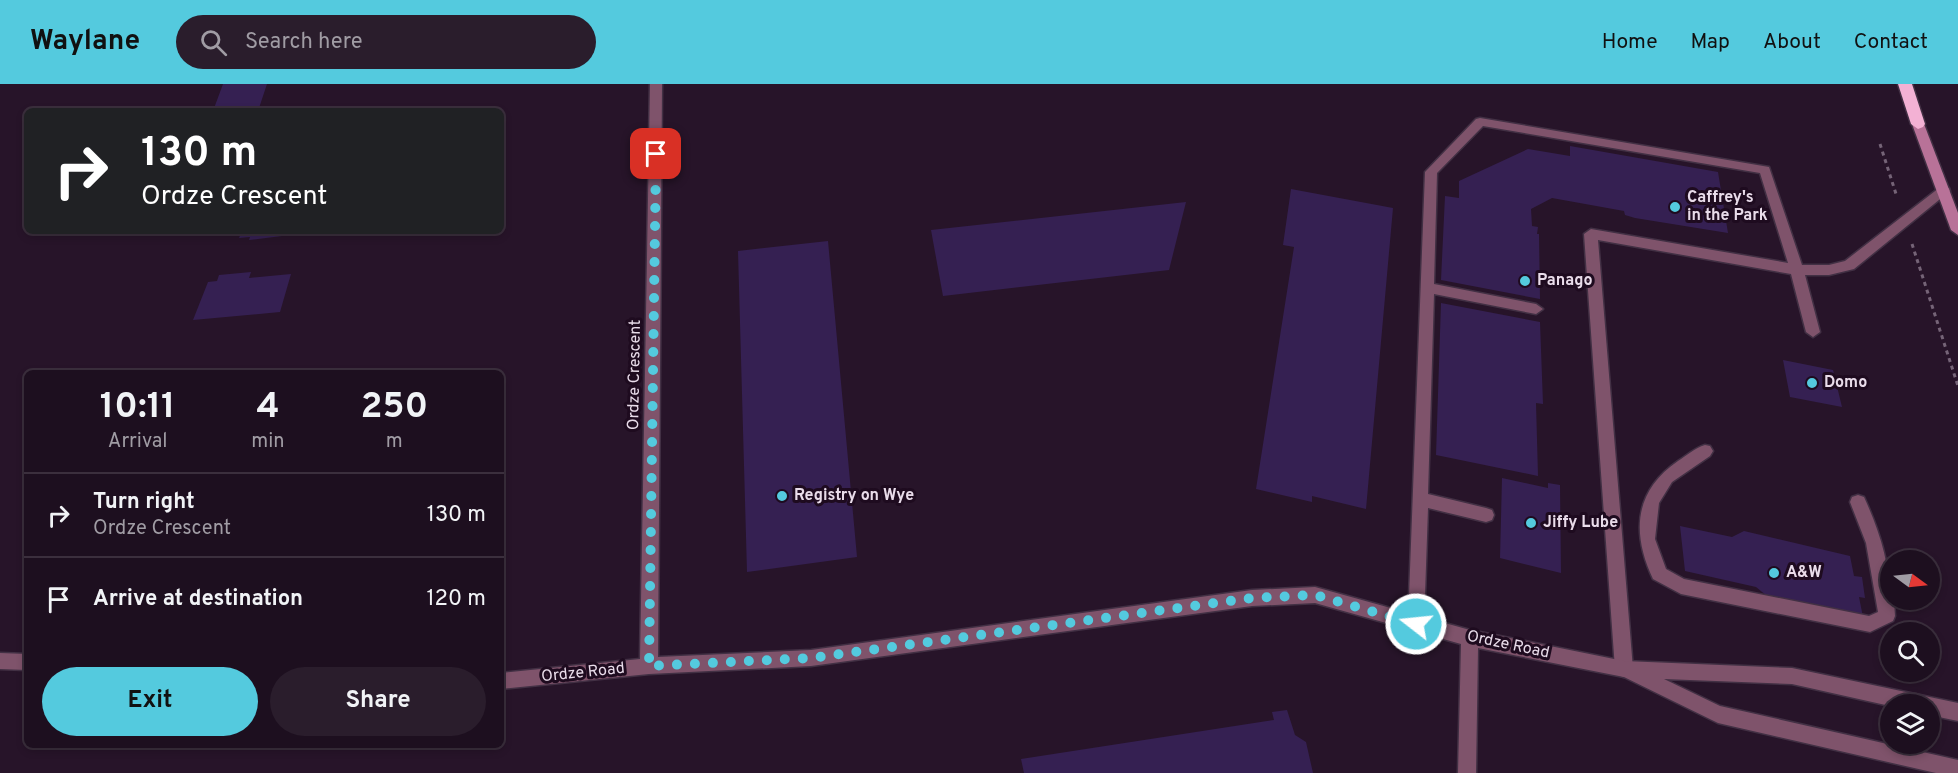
<!DOCTYPE html>
<style>
:root{--surface:#1d0f1f;--page:#2a1d2c;--text:#f1f3f6;--muted:#a09ca4;--line:#3b2f3d;--accent:#54cade}
body{margin:0;font-family:Overpass,sans-serif;background:var(--page);color:var(--text);height:100vh;display:flex;flex-direction:column;font-size:22px;white-space:nowrap}
*{box-sizing:border-box;margin:0}
p{font-size:20px;color:var(--muted)}
.icon{flex:none;width:33px;height:33px;fill:none;stroke:currentColor;stroke-width:2;stroke-linecap:round;stroke-linejoin:round}
.map{position:relative;flex:1;overflow:hidden}
.details{position:absolute;left:24px;top:286px;width:480px;height:378px;display:flex;flex-direction:column;background:var(--surface);border-radius:9px;box-shadow:0 3px 9px #0003,0 0 0 2px var(--line)}
.details>*{flex:none}
.hud{position:absolute;left:24px;top:24px;width:480px;height:126px;border-radius:9px;box-shadow:0 3px 9px #0003,0 0 0 2px var(--line);background:#202124;color:#fff;overflow:hidden}
.needle{width:39px;rotate:105deg}
.buttons{position:absolute;left:1880px;top:466px;display:grid;gap:12px}
.buttons a{display:grid;place-items:center;width:60px;height:60px;border-radius:50%;background:var(--surface);box-shadow:0 3px 9px #0003,0 0 0 2px var(--line);font-size:30px}
.pin{position:absolute;display:grid;place-items:center;width:51px;height:51px;color:#fff;margin:-26px;border-radius:12px;box-shadow:0 3px 9px #0006}
.me{position:absolute;width:66px;margin:-33px;rotate:286deg;stroke-linejoin:round;filter:drop-shadow(0 0 4px #0008)}
.turn{display:flex;align-items:center;gap:21px;height:126px;padding:0 18px;font-size:27px}
.turn .icon{width:78px;height:78px;stroke-width:2.5}
.turn b{display:block;font-size:42px;line-height:51px}
.eta{display:flex;justify-content:space-evenly;align-items:center;height:102px;text-align:center}
.eta b{font-size:36px;font-weight:700;line-height:42px}
.button{display:flex;gap:12px;margin-top:auto;padding:12px 18px}
.button a{flex:1;height:69px;border-radius:36px;background:var(--accent);color:#111;font-size:24px;font-weight:700;line-height:69px;text-align:center}
.button a+a{background:var(--page);color:var(--text)}
ul{padding:0;list-style:none}
li{display:flex;align-items:center;gap:18px;height:84px;padding:0 18px;border-top:2px solid var(--line)}
li div{flex:1}
li b{display:block;font-size:22px}
li em{font-style:normal}
header{display:flex;align-items:center;gap:36px;box-sizing:border-box;height:84px;padding:0 30px;background:var(--accent);color:#111}
header strong{font-size:28px}
nav{display:flex;gap:33px;margin-inline-start:auto;font-size:21px}
.search{width:420px;height:54px;background:var(--page);display:flex;align-items:center;gap:15px;box-sizing:border-box;padding:0 21px;border-radius:33px;color:var(--muted);font-size:22px}
.map>svg:first-child{display:block}
.building{fill:#352052}
.lines{fill:none;stroke-linecap:round;stroke-linejoin:round}
.service-casing{stroke:#423044;stroke-width:3}
.minor-casing{stroke:#423044;stroke-width:3}
.secondary-casing{stroke:#423044;stroke-width:3}
.motorway-casing{stroke:#423044;stroke-width:3}
.path{stroke:#756477;stroke-width:3;stroke-dasharray:4 4;stroke-linecap:butt}
.service{fill:#7f536b;fill-rule:evenodd}
.minor{fill:#7f536b;fill-rule:evenodd}
.secondary{fill:#b87298;fill-rule:evenodd}
.motorway{fill:#f3b1d4;fill-rule:evenodd}
.route{stroke:#54cade;stroke-width:10;stroke-dasharray:0 18}
.poi-dot{fill:#54cade;stroke:#1e0b1f;stroke-width:2}
.labels{text-anchor:middle;dominant-baseline:central;stroke-width:6;stroke-linejoin:round;paint-order:stroke}
.poi-label{font-size:16px;font-weight:bold;fill:#e9dcea;stroke:#1e0b1f;text-anchor:start}
.street-label{font-size:16px;fill:#e9dcea;stroke:#1e0b1f}
</style>
<header>
<strong>Waylane</strong>
<div class="search"><svg class="icon" aria-label="search" viewBox="0 0 24 24"><circle cx="10" cy="10" r="6"/><path d="M15 15l6 6"/></svg>Search here</div>
<nav><a>Home</a><a>Map</a><a>About</a><a>Contact</a></nav>
</header>
<div class="map">
<svg width="1958" height="689" viewBox="0 0 1958 689">
<rect width="100%" height="100%" fill="#271429"/>
<path class="building" d="M223 0H267L258 27H213Z
M1570 62 1718 88 1728 149 1635 134 1625 131 1624 127 1552 114 1531 125 1532 142 1538 143 1537 150H1539L1540 215 1441 196 1445 112 1459 114V97L1528 65 1570 72Z
M1291 105 1393 124 1366 425 1312 412V418L1256 405 1294 163 1283 161Z
M1186 118 1169 186 943 212 931 146Z
M242 147H284L282 152 249 156 250 153 239 154Z
M828 157 857 473 747 488 738 167Z
M251 188 249 194 291 190 280 228 193 236 208 198 217 197 219 191Z
M1441 219 1540 238 1543 320 1536 319 1538 392 1436 371Z
M1783 276 1833 286 1842 323 1790 313Z
M1502 394 1548 404V399L1560 401 1561 489 1500 474Z
M1680 442 1732 453 1744 447 1850 472 1854 492 1862 493 1865 514 1859 513 1863 533 1767 512 1756 503 1685 487Z
M1287 626 1295 651 1306 658 1313 689H1024L1021 675 1274 636 1272 628Z"/>
<g class="lines">
<defs>
<path id="service" d="M1480 34 1769 83 1802 181H1829L1845 177 1939 104H1949L1950 107 1854 185 1829 191H1805L1820 248 1813 253 1806 248 1791 190 1598 156 1633 585 1630 591 1624 593 1618 591 1615 585 1584 150 1591 145 1788 179 1760 89 1483 42 1437 89 1434 200 1536 220 1543 225 1536 230 1434 210 1428 410 1486 424 1492 426 1494 431 1492 436 1486 438 1428 424 1424 539 1422 545 1416 547 1410 545 1408 539 1425 88 1476 35Z
M1705 361 1710 362 1713 367 1710 372 1672 398 1659 419 1655 455 1666 485 1684 495 1869 532 1878 528 1866 459 1850 418 1852 413 1858 411 1864 413C1879 446 1890 479 1890 516L1894 517 1895 532 1893 537 1870 548 1681 510 1653 495C1632 450 1633 408 1678 377 1686 372 1695 364 1705 361Z"/>
<path id="minor" d="M650 0H662L658 573 811 566 1252 506 1315 503 1470 546 1624 577 1792 584 1958 619V637L1929 631V621L1890 622 1792 600 1664 595 1720 622 1958 676V689H1936L1718 639 1624 593 1478 564 1476 689H1458L1461 560 1315 519 1252 522 811 582 649 590 501 605V589L640 575Z
M0 569 27 570V586L0 585Z"/>
<path id="secondary" d="M1918 36 1924 40 1958 129V151L1951 146 1912 40Z"/>
<path id="motorway" d="M1898 0H1912L1925 40 1923 43 1918 45 1911 40Z"/>
</defs>
<use href="#service" class="service-casing"/>
<use href="#minor" class="minor-casing"/>
<use href="#secondary" class="secondary-casing"/>
<use href="#motorway" class="motorway-casing"/>
<path class="path" d="M1880 60 1897 113
M1912 160 1958 302"/>
<use href="#service" class="service"/>
<use href="#minor" class="minor"/>
<use href="#secondary" class="secondary"/>
<use href="#motorway" class="motorway"/>
</g>
<g class="lines">
<path class="route" d="M656 70 649 582 811 574 1252 514 1315 511 1416 540"/>
</g>
<g class="poi-dot">
<circle cx="1675" cy="123" r="6"/>
<circle cx="1525" cy="197" r="6"/>
<circle cx="1812" cy="299" r="6"/>
<circle cx="782" cy="412" r="6"/>
<circle cx="1531" cy="439" r="6"/>
<circle cx="1774" cy="489" r="6"/>
</g>
<g class="labels">
<g class="poi-label">
<text x="1687" y="114">Caffrey's<tspan x="1687" dy="18">in the Park</tspan></text>
<text x="1537" y="197">Panago</text>
<text x="1824" y="299">Domo</text>
<text x="794" y="412">Registry on Wye</text>
<text x="1543" y="439">Jiffy Lube</text>
<text x="1786" y="489">A&amp;W</text>
</g>
<g class="street-label">
<text transform="translate(635 291) rotate(-89)">Ordze Crescent</text>
<text transform="translate(1508 561) rotate(12)">Ordze Road</text>
<text transform="translate(583 589) rotate(-6)">Ordze Road</text>
</g>
</g>
</svg>
<div class="buttons">
<a><svg class="needle" viewBox="-14 -14 28 28"><path d="M0-13l5 13h-10z" fill="#e53935"/><path d="M0 13l5-13h-10z" fill="#a09ca4"/></svg></a>
<a><svg class="icon" aria-label="search" viewBox="0 0 24 24"><circle cx="10" cy="10" r="6"/><path d="M15 15l6 6"/></svg></a>
<a><svg class="icon" aria-label="layers" viewBox="0 0 24 24"><path d="M12 4l9 5-9 5-9-5zM3 14l9 5 9-5"/></svg></a>
</div>
<div class="pin" style="left:656px;top:70px;background:#d93025"><svg class="icon" aria-label="arrive" viewBox="0 0 24 24"><path d="M6 21V4h12l-3 4 3 4H6"/></svg></div>
<svg class="me" style="left:1416px;top:540px" viewBox="-20 -20 40 40"><circle r="17" fill="#54cade" stroke="#fff" stroke-width="3"/><path d="M0-11L8 9 0 5-8 9z" fill="#fff"/></svg>
<div class="hud">
<div class="turn"><svg class="icon" aria-label="right" viewBox="0 0 24 24"><path d="M7 20v-9h11M14 6l5 5-5 5"/></svg><div><b>130 m</b>Ordze Crescent</div></div>
</div>
<section class="details">
<div class="eta">
<div><b>10:11</b><p>Arrival</p></div>
<div><b>4</b><p>min</p></div>
<div><b>250</b><p>m</p></div>
</div>
<ul>
<li><svg class="icon" aria-label="right" viewBox="0 0 24 24"><path d="M7 20v-9h11M14 6l5 5-5 5"/></svg><div><b>Turn right</b><p>Ordze Crescent</p></div><em>130 m</em></li>
<li><svg class="icon" aria-label="arrive" viewBox="0 0 24 24"><path d="M6 21V4h12l-3 4 3 4H6"/></svg><div><b>Arrive at destination</b></div><em>120 m</em></li>
</ul>
<div class="button"><a>Exit</a><a>Share</a></div>
</section>
</div>
